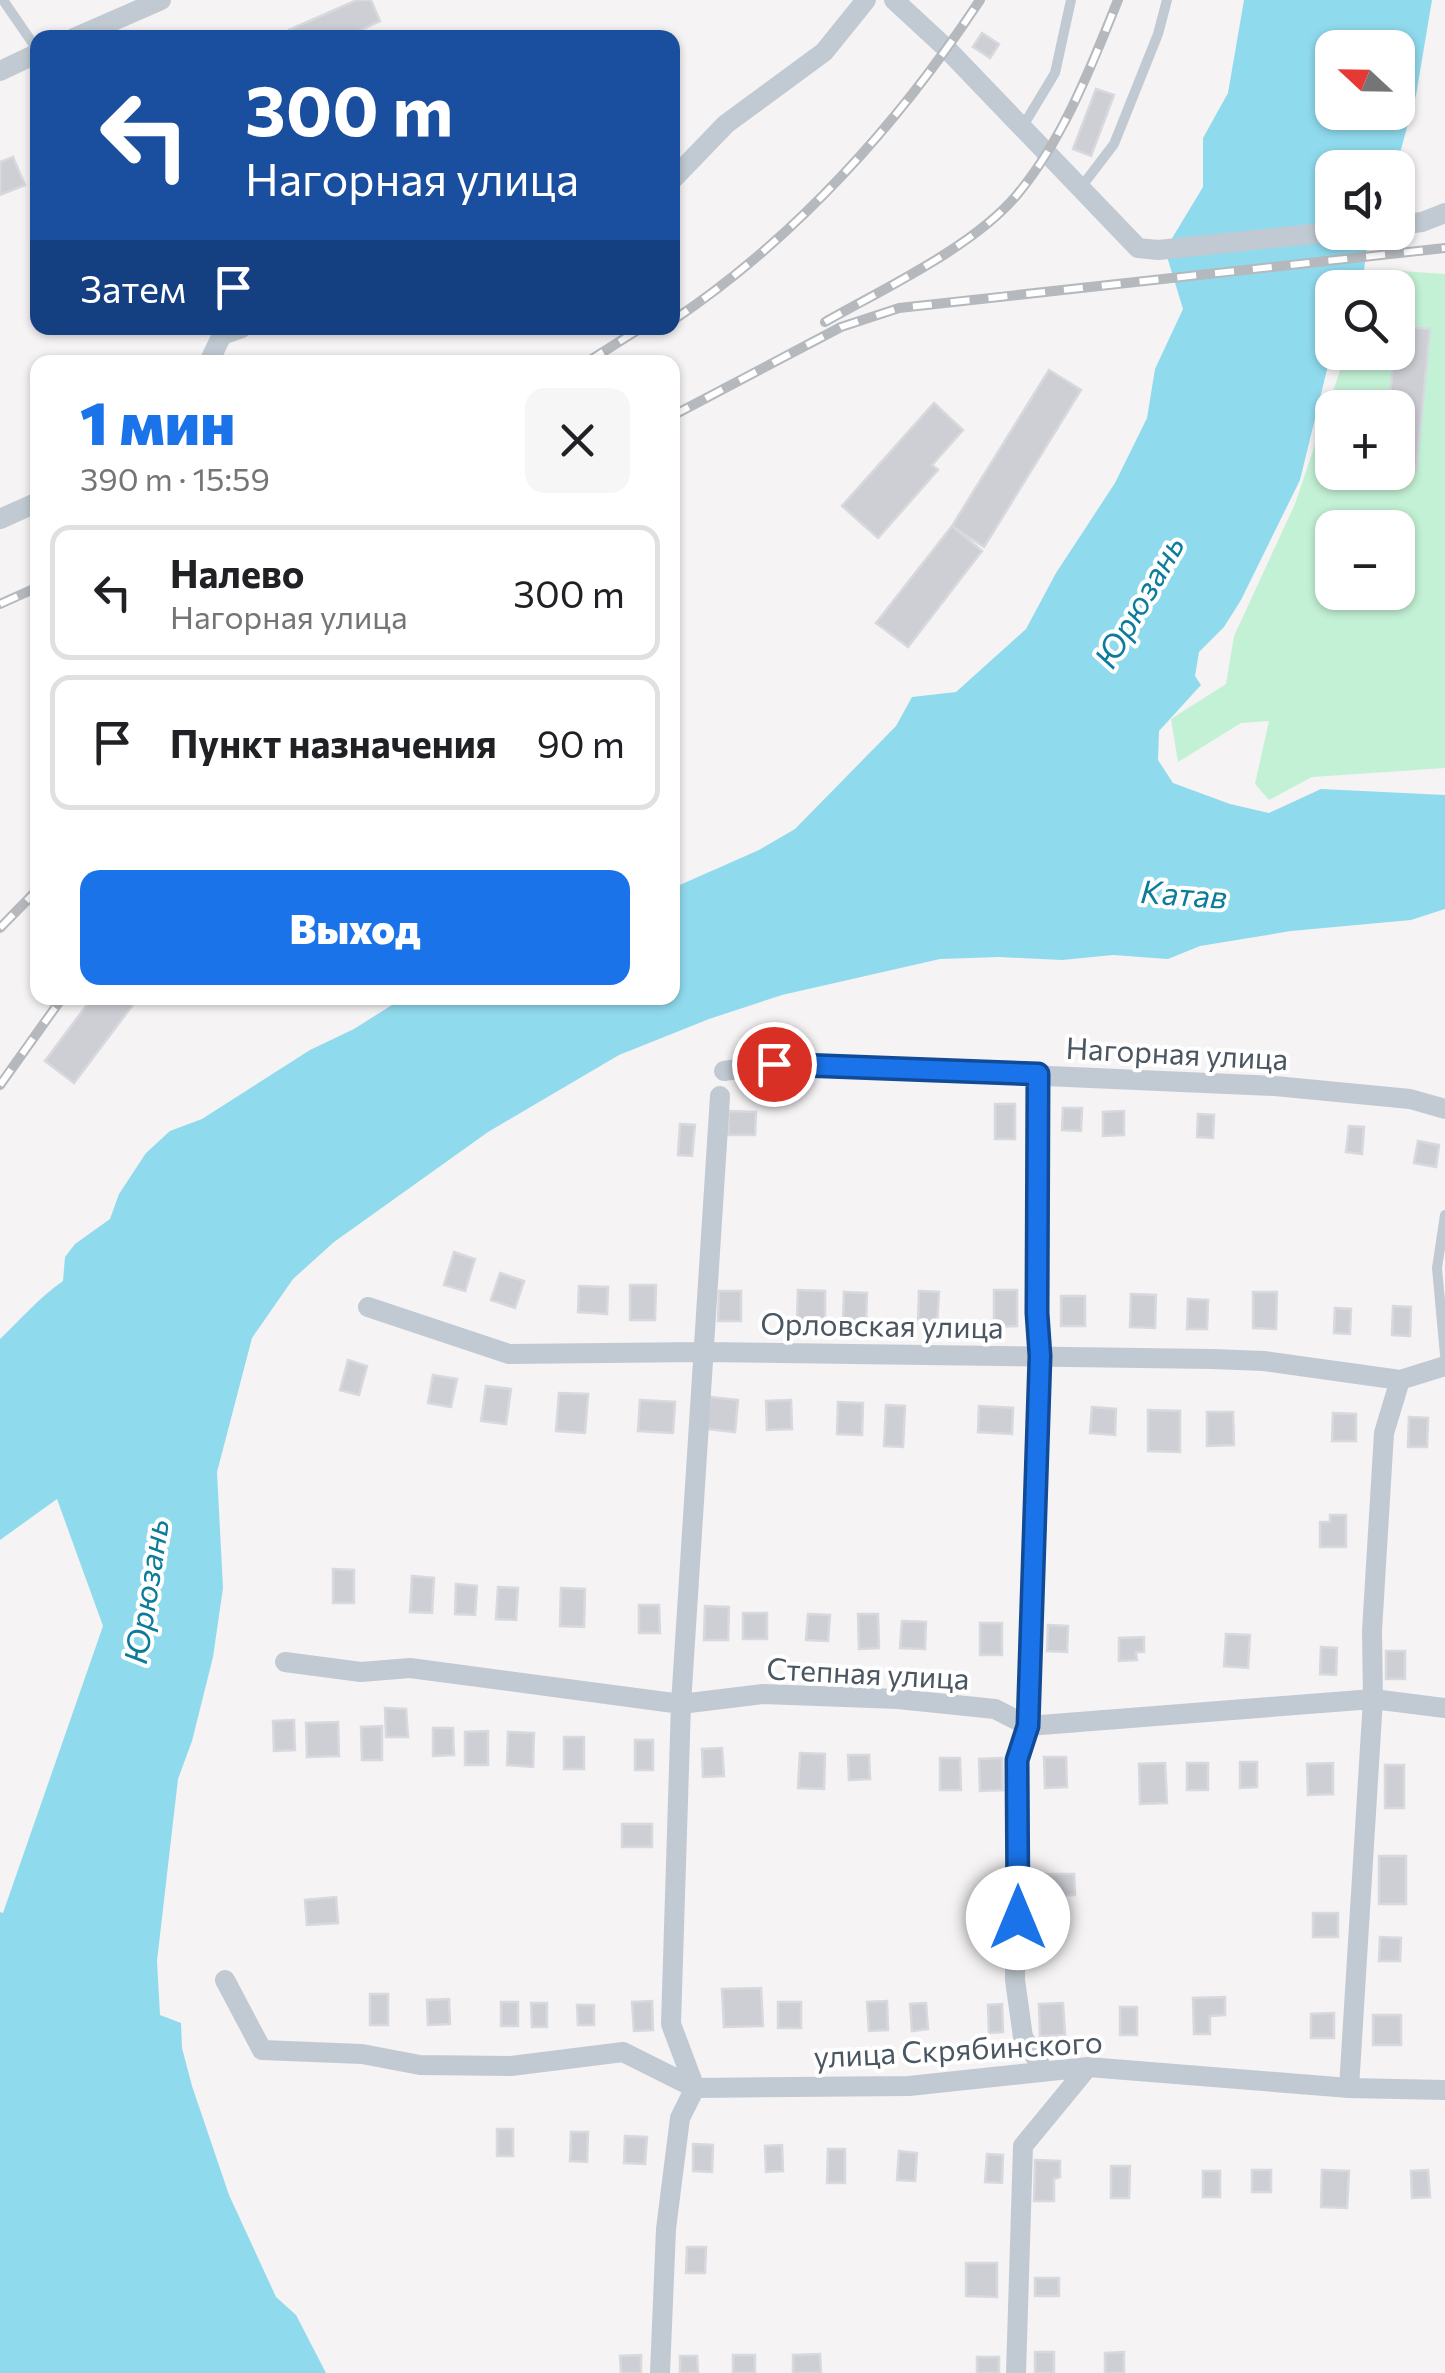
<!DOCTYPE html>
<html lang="ru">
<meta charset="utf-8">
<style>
:root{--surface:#fff;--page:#f6f6f6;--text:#202124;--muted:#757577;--line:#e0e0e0;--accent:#1a73e8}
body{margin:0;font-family:Commissioner,sans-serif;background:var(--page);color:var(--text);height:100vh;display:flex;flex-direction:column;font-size:38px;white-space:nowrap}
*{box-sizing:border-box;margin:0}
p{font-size:32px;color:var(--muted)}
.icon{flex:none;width:55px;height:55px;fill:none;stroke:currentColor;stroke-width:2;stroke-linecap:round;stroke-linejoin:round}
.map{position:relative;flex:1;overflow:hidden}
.panel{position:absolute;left:30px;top:355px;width:650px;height:650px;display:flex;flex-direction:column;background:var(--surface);border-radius:20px;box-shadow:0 2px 8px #0004}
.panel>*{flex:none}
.top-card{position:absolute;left:30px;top:30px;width:650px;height:305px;border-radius:20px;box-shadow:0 2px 8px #0004;background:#1a4fa0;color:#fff;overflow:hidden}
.needle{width:65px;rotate:292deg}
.buttons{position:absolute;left:1315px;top:30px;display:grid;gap:20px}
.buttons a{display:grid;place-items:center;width:100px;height:100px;border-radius:20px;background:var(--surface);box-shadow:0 2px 8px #0004;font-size:50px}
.pin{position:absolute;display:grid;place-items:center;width:85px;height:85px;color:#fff;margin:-42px;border:5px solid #fff;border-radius:50%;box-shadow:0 2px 10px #0007}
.me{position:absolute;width:110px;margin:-55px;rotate:0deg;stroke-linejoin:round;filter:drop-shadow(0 0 8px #0008)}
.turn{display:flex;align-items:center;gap:35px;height:210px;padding:0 50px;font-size:45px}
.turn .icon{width:130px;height:130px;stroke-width:2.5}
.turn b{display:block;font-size:70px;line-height:85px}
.then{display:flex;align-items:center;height:95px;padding:0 50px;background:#0003;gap:20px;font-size:38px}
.round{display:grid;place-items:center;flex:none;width:105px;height:105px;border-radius:20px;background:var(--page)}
.overview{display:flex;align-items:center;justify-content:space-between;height:170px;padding:0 50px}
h1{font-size:60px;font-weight:800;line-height:75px;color:var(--accent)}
.cta{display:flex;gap:20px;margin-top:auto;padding:20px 50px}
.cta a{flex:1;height:115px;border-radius:20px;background:var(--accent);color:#fff;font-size:40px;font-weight:800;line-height:115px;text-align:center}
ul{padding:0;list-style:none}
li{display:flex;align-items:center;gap:30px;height:135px;margin:0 20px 15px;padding:0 30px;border:5px solid var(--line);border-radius:20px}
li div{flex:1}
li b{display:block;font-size:38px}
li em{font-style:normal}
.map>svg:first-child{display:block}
.green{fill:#c3f1d5;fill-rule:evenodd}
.water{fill:#90daee;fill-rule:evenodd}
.building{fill:#cdcfd5;stroke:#d7d9de;stroke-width:2.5}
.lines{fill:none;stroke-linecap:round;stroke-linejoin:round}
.service{stroke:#c1cad2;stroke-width:10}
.minor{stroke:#c1cad2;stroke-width:20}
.rail-casing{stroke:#b5b8bd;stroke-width:10}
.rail{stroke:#fff;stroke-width:6;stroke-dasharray:19;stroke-linecap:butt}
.route-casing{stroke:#114b97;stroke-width:25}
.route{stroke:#1a73e8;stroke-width:18}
.labels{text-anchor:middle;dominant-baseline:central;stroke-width:8;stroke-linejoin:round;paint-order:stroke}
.street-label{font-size:30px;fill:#4a5661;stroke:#fff}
.water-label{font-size:32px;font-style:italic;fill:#0c7c9b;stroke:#fff}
</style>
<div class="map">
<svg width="1445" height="2373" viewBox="0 0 1445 2373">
<rect width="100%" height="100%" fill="#f5f3f3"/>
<path class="green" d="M1386 270 1445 274V768L1312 777 1269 800 1255 784 1269 721 1241 723 1178 762 1171 719 1226 684 1234 636 1295 504 1346 353 1398 352V288L1374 287ZM1332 408H1398V472H1332ZM1332 528H1398V592H1332Z"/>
<path class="water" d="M1244 0H1432L1416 95 1396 167 1332 168V232L1369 233 1364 270 1357 287 1332 288V349L1300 480 1241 600 1224 627 1199 652 1195 676 1201 685 1159 731 1158 760 1173 783 1230 804 1269 813 1321 789 1445 795V909L1411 920 1291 931 1200 946 1168 959 1113 955 1062 960 999 957 940 959 782 995 709 1019 619 1055 488 1132 334 1242 293 1279 252 1338 217 1472 223 1588 213 1657 192 1741 178 1779 157 1961 160 2015 181 2023 182 2048 192 2086 229 2195 276 2297 296 2315 326 2373H0V1912L3 1913 103 1626 57 1499 0 1540V1339C21 1319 40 1297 63 1281L65 1257 75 1244 110 1219 119 1194 146 1153 170 1131 202 1119 310 1050 354 1029 403 998H672L673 888 759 850 795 829 896 726 912 697 956 692 1026 629 1056 573 1115 483 1147 418 1155 369 1183 309 1165 250 1203 187V138L1228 93ZM1332 48H1398V112H1332Z"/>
<path class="building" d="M357 0H371L380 21 343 38H292L289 30Z
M982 33 999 44 990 58 973 47Z
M1096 89 1114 95 1091 156 1073 149Z
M13 157 25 185 0 195V162Z
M1398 326 1430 329 1416 472 1398 470V408H1389L1394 352H1398Z
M1049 370 1081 390 984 547 952 526Z
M934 403 963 430 932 465 938 470 878 538 842 506Z
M952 526 982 551 908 647 876 623Z
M92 998H138L74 1083 45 1061Z
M995 1104H1015V1139H995Z
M1063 1108H1082L1081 1131 1062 1130Z
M729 1111 756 1112 755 1135H728Z
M1124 1111V1135L1103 1136V1112Z
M1198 1114 1214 1115 1213 1138 1197 1137Z
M680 1124 695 1125 692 1156 678 1155Z
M1349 1126 1364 1127 1362 1154 1346 1152Z
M1418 1141 1439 1145 1436 1167 1414 1163Z
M454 1252 475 1259 465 1291 444 1285Z
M500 1273 524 1281 515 1308 491 1300Z
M630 1285H656L655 1320H630Z
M579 1286 608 1287 607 1314 578 1312Z
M798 1290 825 1291V1320H797Z
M994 1290H1017V1326L994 1327Z
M719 1291H741V1321H718Z
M919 1291 939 1292 937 1324 918 1323Z
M844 1292 867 1293 866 1323H843Z
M1253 1292H1277L1276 1329 1253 1328Z
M1131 1294 1156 1295 1155 1328 1130 1327Z
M1061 1296H1085V1326H1061Z
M1188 1299 1208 1300 1207 1329H1187Z
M1393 1306 1411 1307 1410 1336 1392 1335Z
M1335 1308 1351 1309 1350 1334 1334 1333Z
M348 1360 367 1366 359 1395 340 1390Z
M433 1375 457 1379 451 1407 428 1403Z
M486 1386 511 1389 506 1424 481 1421Z
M559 1393 588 1394 585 1433 556 1431Z
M710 1397 738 1400 735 1432 707 1429Z
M640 1400 675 1402 673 1433 638 1431Z
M791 1400 792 1429 767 1430 766 1401Z
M838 1402 863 1403 862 1435 837 1434Z
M886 1405 905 1406 903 1447 884 1446Z
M979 1406 1013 1408 1012 1434 978 1432Z
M1092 1407 1116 1409 1115 1435 1090 1433Z
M1148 1410 1180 1411V1452L1148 1451Z
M1207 1412H1233L1234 1445 1207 1446Z
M1333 1413 1356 1414V1441H1332Z
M1409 1417 1428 1418 1427 1447H1408Z
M1330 1515H1346V1547H1320V1522H1330Z
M333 1569 354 1570V1603H333Z
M412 1576 434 1578 432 1613 410 1612Z
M456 1584 477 1586 475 1615 455 1614Z
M498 1587 518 1588 516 1620 496 1619Z
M561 1588 585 1589 584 1627 560 1626Z
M639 1605H659L660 1633H639Z
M705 1606 729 1607 728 1640H704Z
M743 1613H767V1639H743Z
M808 1614 830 1615 828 1641 806 1640Z
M858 1614H878L879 1648 859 1649Z
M902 1621 926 1622 925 1649 900 1648Z
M980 1623H1002V1655H980Z
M1048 1625 1068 1626 1067 1652 1047 1651Z
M1226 1634 1250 1635 1248 1668 1224 1666Z
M1144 1637V1652H1136L1137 1660 1119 1661V1638Z
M1321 1647 1337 1648 1336 1675 1320 1674Z
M1386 1651H1405V1679H1386Z
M385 1708 406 1709 408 1737H386Z
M294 1720 295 1750 274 1751 273 1721Z
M338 1722 339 1756 307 1757 306 1723Z
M382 1726V1760H362L361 1727Z
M433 1728H453L454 1755 433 1756Z
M488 1731V1765H465V1732Z
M508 1732 534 1733 533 1767 507 1765Z
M564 1737H584V1769H564Z
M635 1740H653V1770H635Z
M722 1748 724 1776 703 1777 702 1749Z
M800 1753 825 1754 824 1789 798 1788Z
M848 1755H869L870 1779 849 1780Z
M1044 1757H1066L1067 1787 1045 1788Z
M940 1758H960L961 1790H940Z
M1002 1758 1003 1790 980 1791 979 1759Z
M1240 1762H1257V1787L1240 1788Z
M1165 1763 1167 1803 1140 1804 1139 1764Z
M1187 1763H1208V1790H1187Z
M1333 1763V1794L1308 1795 1307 1764Z
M1385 1765H1404V1808H1385Z
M622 1824H652V1847H622Z
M1379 1856H1406V1904H1379Z
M1045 1874H1074L1075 1895 1045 1896Z
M336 1897 338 1923 307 1925 305 1900Z
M1313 1913H1338V1937H1313Z
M1380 1937 1401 1938 1400 1961H1379Z
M761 1988 763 2026 724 2027 722 1989Z
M370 1994H388V2025H370Z
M1225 1997V2015L1210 2016V2034H1194L1193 1998Z
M449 1999 450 2024 428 2025 427 2000Z
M652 2001 653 2030 634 2031 632 2002Z
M887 2001 888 2030 869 2031 867 2002Z
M501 2002H518V2026H501Z
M778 2002H801V2028H778Z
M531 2003H547V2027H532Z
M926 2003 928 2029 912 2031 910 2004Z
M1063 2003 1065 2035 1040 2036 1039 2004Z
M1002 2004 1003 2032 989 2033 988 2005Z
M577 2005H594V2025H578Z
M1120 2007H1137V2035H1120Z
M1334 2013V2038H1311V2014Z
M1373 2015H1401V2045H1373Z
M497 2129H513V2156H497Z
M571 2132H588L587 2162 570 2161Z
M625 2136 647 2137 645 2164 624 2163Z
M693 2144 713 2145 712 2172 693 2171Z
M782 2145 783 2171 766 2172 765 2146Z
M828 2149H845V2183H827Z
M899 2151 917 2153 915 2181 897 2180Z
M987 2154 1003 2155 1002 2183 985 2182Z
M1035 2160 1060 2161V2177L1054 2179V2201H1034Z
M1111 2166H1130L1129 2198H1111Z
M1252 2170H1271V2192H1252Z
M1322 2170 1349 2171 1347 2208 1321 2207Z
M1428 2170 1430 2197 1412 2198 1411 2171Z
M1203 2171H1220V2197H1203Z
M687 2247H706L705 2273H686Z
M966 2263H997V2297L966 2296Z
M1035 2278H1059V2296H1035Z
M1035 2352H1054V2373H1035Z
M1124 2352V2373H1105V2353Z
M820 2354 821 2373H793V2355Z
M641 2355V2373H621L620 2356Z
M733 2355H755V2373H733Z
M680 2356H697L698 2373H680Z
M977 2357H999V2373H977Z"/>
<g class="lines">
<path class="service" d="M3 0 38 51
M1023 126 1055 73 1071 0
M1082 186 1114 144 1158 34 1167 0
M1445 1215 1437 1268 1445 1355
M1028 1725 1040 1356 1037 1313 1038 1074"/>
<path class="minor" d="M894 0 947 49 1138 248 1158 250 1332 232
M74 38 161 0
M0 71 38 53
M672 180 726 124 824 52 866 0
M1398 225 1422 222 1445 213
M209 362 222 335 242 328
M0 519 38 502
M724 1071 774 1064 1275 1086 1410 1099 1445 1109
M368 1307 509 1354 702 1352 1212 1359 1264 1361 1400 1380
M285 1662 361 1672 410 1668 681 1704 763 1694 898 1699 995 1709 1028 1726 1373 1699 1445 1708
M1028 1726 1017 1760 1015 1980 1023 2037 1044 2071
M225 1980 262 2050 362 2054 420 2065 511 2066 623 2052 695 2088 909 2086 1088 2067 1349 2088 1445 2090
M1349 2088 1373 1699 1372 1631 1384 1433 1400 1380 1445 1366
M660 2373 666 2229 680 2118 695 2088 671 2024 681 1704 720 1096
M1016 2373 1023 2146 1088 2067"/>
<defs>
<path id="rail" d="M672 321C795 239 899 123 980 0
M825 322C883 289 973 247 1016 196 1063 140 1091 67 1118 0
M587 362 641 328
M672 416 841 327 899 308 1445 248
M0 604 38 587
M0 928 38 889
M0 1085 62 998"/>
</defs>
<use href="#rail" class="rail-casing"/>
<use href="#rail" class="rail"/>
</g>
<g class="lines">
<defs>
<path id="route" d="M774 1064 1038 1074 1037 1313 1040 1356 1028 1726 1017 1760 1018 1918"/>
</defs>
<use href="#route" class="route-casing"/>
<use href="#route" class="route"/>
</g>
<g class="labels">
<g class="street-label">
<text transform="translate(1177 1052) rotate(3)">Нагорная улица</text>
<text transform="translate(882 1324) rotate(1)">Орловская улица</text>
<text transform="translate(868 1672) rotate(3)">Степная улица</text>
<text transform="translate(958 2048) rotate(-3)">улица Скрябинского</text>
</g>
<g class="water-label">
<text transform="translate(1138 601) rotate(-60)">Юрюзань</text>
<text transform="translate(1184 893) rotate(4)">Катав</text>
<text transform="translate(145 1591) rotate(-81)">Юрюзань</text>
</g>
</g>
</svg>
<div class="buttons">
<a><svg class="needle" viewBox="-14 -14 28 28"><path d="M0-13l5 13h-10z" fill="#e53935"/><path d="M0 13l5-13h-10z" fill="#757577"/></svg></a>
<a><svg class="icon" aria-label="sound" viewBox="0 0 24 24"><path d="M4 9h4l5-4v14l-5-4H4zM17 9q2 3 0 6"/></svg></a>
<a><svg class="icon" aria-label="search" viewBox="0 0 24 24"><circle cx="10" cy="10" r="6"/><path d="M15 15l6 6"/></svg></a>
<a>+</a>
<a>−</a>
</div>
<div class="pin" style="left:774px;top:1064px;background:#d93025"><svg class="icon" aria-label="arrive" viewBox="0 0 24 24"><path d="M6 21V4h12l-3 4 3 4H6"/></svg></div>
<svg class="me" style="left:1018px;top:1918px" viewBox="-20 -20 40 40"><circle r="19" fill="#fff"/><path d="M0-13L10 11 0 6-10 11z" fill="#1a73e8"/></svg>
<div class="top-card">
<div class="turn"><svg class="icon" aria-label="left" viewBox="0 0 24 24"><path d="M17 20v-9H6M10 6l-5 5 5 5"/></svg><div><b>300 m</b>Нагорная улица</div></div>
<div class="then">Затем<svg class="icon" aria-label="arrive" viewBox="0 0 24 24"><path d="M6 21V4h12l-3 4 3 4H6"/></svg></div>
</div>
<section class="panel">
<div class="overview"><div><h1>1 мин</h1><p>390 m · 15:59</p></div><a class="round"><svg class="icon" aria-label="close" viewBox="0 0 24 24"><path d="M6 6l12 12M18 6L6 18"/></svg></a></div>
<ul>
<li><svg class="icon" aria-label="left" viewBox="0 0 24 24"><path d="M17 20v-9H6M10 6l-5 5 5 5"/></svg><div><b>Налево</b><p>Нагорная улица</p></div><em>300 m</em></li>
<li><svg class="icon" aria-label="arrive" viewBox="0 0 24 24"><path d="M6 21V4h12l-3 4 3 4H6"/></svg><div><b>Пункт назначения</b></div><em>90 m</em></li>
</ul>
<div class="cta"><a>Выход</a></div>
</section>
</div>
